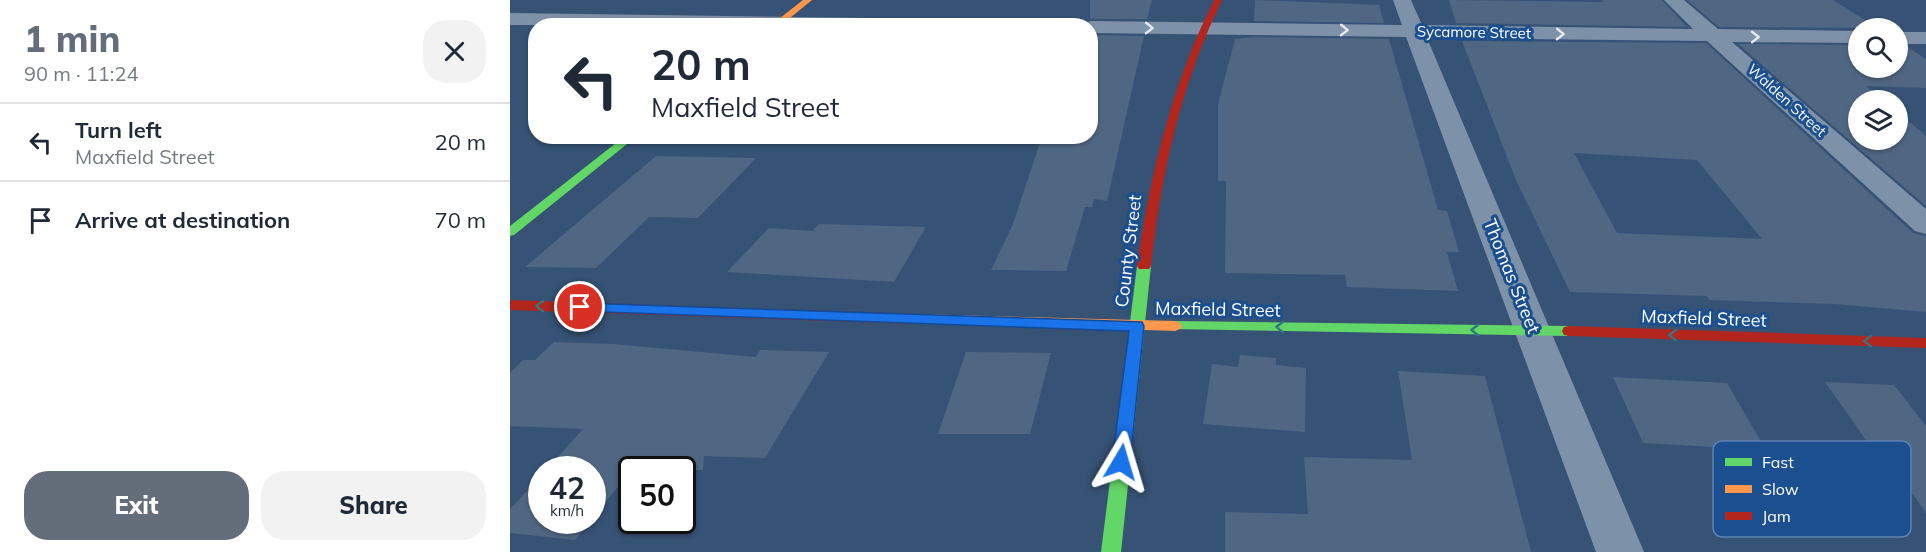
<!DOCTYPE html>
<meta charset="utf-8">
<style>
:root{--surface:#fff;--page:#f2f2f3;--text:#1f2937;--muted:#747a83;--line:#e0e1e3;--accent:#646e7b}
body{margin:0;font-family:Mulish,sans-serif;background:var(--page);color:var(--text);height:100vh;display:flex;flex-direction:column;font-size:22px;white-space:nowrap}
*{box-sizing:border-box;margin:0}
p{font-size:20px;color:var(--muted)}
.icon{flex:none;width:33px;height:33px;fill:none;stroke:currentColor;stroke-width:2;stroke-linecap:round;stroke-linejoin:round}
.map{position:relative;flex:1;overflow:hidden}
.details{display:flex;flex-direction:column;background:var(--surface);width:510px}
.details>*{flex:none}
.banner{position:absolute;left:18px;top:18px;width:570px;height:126px;border-radius:24px;box-shadow:0 2px 4px #0004;background:#fff;color:var(--text);overflow:hidden}
.buttons{position:absolute;left:1338px;top:18px;display:grid;gap:12px}
.buttons a{display:grid;place-items:center;width:60px;height:60px;border-radius:50%;background:var(--surface);box-shadow:0 2px 4px #0004;font-size:30px}
.speed{position:absolute;left:18px;top:456px;display:flex;gap:12px;font-size:30px;font-weight:700;text-align:center}
.speed>*{display:grid;place-content:center;width:78px;height:78px;border-radius:50%;background:var(--surface);box-shadow:0 2px 4px #0004;line-height:1}
.speed small{font-size:15px;font-weight:400}
.speed .limit{border:3px solid #111;border-radius:9px;background:#fff;color:#111}
.pin{position:absolute;display:grid;place-items:center;width:51px;height:51px;color:#fff;margin:-26px;border:3px solid #fff;border-radius:50%;box-shadow:0 2px 6px #0007}
.me{position:absolute;width:66px;margin:-33px;rotate:7deg;stroke-linejoin:round;filter:drop-shadow(0 0 4px #0008)}
.turn{display:flex;align-items:center;gap:21px;height:126px;padding:0 24px;font-size:27px}
.turn .icon{width:78px;height:78px;stroke-width:2.5}
.turn b{display:block;font-size:42px;line-height:51px}
.round{display:grid;place-items:center;flex:none;width:63px;height:63px;border-radius:24px;background:var(--page)}
.overview{display:flex;align-items:center;justify-content:space-between;height:102px;padding:0 24px}
h1{font-size:36px;font-weight:800;line-height:45px;color:var(--accent)}
.action{display:flex;gap:12px;margin-top:auto;padding:12px 24px}
.action a{flex:1;height:69px;border-radius:24px;background:var(--accent);color:#fff;font-size:24px;font-weight:800;line-height:69px;text-align:center}
.action a+a{background:var(--page);color:var(--text)}
ul{padding:0;list-style:none}
li{display:flex;align-items:center;gap:18px;height:78px;padding:0 24px;border-top:2px solid var(--line)}
li div{flex:1}
li b{display:block;font-size:22px}
li em{font-style:normal}
main{display:flex;flex:1;min-height:0}
.map>svg:first-child{display:block}
.building{fill:#506783;fill-rule:evenodd}
.lines{fill:none;stroke-linecap:round;stroke-linejoin:round}
.street{fill:#7d92a8;fill-rule:evenodd}
.fast{fill:#63d668;fill-rule:evenodd}
.slow{fill:#ff974d;fill-rule:evenodd}
.jam{fill:#b3261e;fill-rule:evenodd}
.oneway{stroke:#e5e9ee}
.oneway2{stroke:#317883}
.route{fill:#1a73e8;stroke:#114b97;stroke-width:1.5}
.labels{text-anchor:middle;dominant-baseline:central;stroke-width:6;stroke-linejoin:round;paint-order:stroke}
.far-street-label{font-size:15px;fill:#fff;stroke:#1b4f8f}
.street-label{font-size:18px;fill:#fff;stroke:#1b4f8f}
.key{fill:#1b4f8f;stroke:#5f84b1;stroke-width:1.5}
.key-label{font-size:16px;fill:#fff}
</style>
<main>
<section class="details">
<div class="overview"><div><h1>1 min</h1><p>90 m · 11:24</p></div><a class="round"><svg class="icon" aria-label="close" viewBox="0 0 24 24"><path d="M6 6l12 12M18 6L6 18"/></svg></a></div>
<ul>
<li><svg class="icon" aria-label="left" viewBox="0 0 24 24"><path d="M17 20v-9H6M10 6l-5 5 5 5"/></svg><div><b>Turn left</b><p>Maxfield Street</p></div><em>20 m</em></li>
<li><svg class="icon" aria-label="arrive" viewBox="0 0 24 24"><path d="M6 21V4h12l-3 4 3 4H6"/></svg><div><b>Arrive at destination</b></div><em>70 m</em></li>
</ul>
<div class="action"><a>Exit</a><a>Share</a></div>
</section>
<div class="map">
<svg width="1416" height="552" viewBox="0 0 1416 552">
<rect width="100%" height="100%" fill="#365274"/>
<path class="building" d="M580 0H642L637 19H580Z
M745 0 869 5 874 23 744 21Z
M939 0 1094 2 1091 0H1152L1177 27 946 23Z
M1177 0H1323L1368 28 1209 27Z
M580 35 634 36 597 201 584 199 582 207H575L556 271 481 270 503 224 532 136H580Z
M744 37 879 39 928 210 937 211 949 252H937L948 291 837 287 835 275 715 273 716 181H708V104L725 39Z
M952 41 1196 43 1403 233 1416 236V312L1325 304 1199 300 1197 296 1060 292 1006 180ZM1064 153 1187 160 1252 239 1107 233Z
M1228 44 1348 45V68H1388V46H1396L1416 59V88L1356 86 1373 100H1348V140H1388V112L1416 136V206Z
M146 156 246 158 188 218 139 217 86 268 15 267Z
M309 224 416 227 384 282 217 272 259 228 303 231Z
M44 342 103 344 246 357 250 350 319 352 255 458 194 456 193 470H122L82 518V470H36L73 429 0 426V373L13 360H25Z
M456 352 541 353 520 434H428Z
M730 355 766 358V365L796 368 795 432 693 424 702 364 728 367Z
M888 371 975 376 1021 552H715V512L798 514 794 457 902 460Z
M1103 377 1217 383 1256 450 1133 443Z
M1315 382 1384 385 1416 426V513L1377 458 1368 457Z
M32 475V520H81L65 540 0 533V509Z"/>
<g class="lines">
<path class="street" d="M883 0H901L912 25 1183 29 1154 0H1174L1208 29 1348 31V43L1222 42 1416 209V234L1405 231 1197 41 917 38 1134 552H1086L896 37 580 33V26H571L580 21 892 25Z
M0 13 506 20 516 26 0 25Z
M1388 32H1416V44H1388Z"/>
<path class="fast" d="M115 136H127L4 235 0 236V226Z
M634 262 641 266 611 552H591L627 266Z
M665 321 1059 326 1064 327 1066 331 1064 335 1059 336 660 329 658 326 660 323Z"/>
<path class="slow" d="M293 0H302L270 26H260Z
M406 314 665 321 670 323 672 326 670 329 665 331 401 322 399 319Z"/>
<path class="jam" d="M704 0H712C670 87 652 171 641 266L639 269H629L627 266C641 171 661 87 704 0Z
M0 300 406 314 413 319 406 324 0 310Z
M1059 326 1416 338V348L1059 336 1054 335 1052 331 1054 327Z"/>
</g>
<defs><path id="oneway-chevron" d="M-2-3.5L2.5 0L-2 3.5" fill="none" stroke-width="1.6" stroke-linecap="round" stroke-linejoin="round" transform="scale(1.5)"/></defs>
<g class="oneway">
<use href="#oneway-chevron" transform="translate(639 28) rotate(1)"/>
<use href="#oneway-chevron" transform="translate(834 30) rotate(1)"/>
<use href="#oneway-chevron" transform="translate(1050 34) rotate(1)"/>
<use href="#oneway-chevron" transform="translate(1245 37)"/>
</g>
<g class="oneway2">
<use href="#oneway-chevron" transform="translate(30 306) rotate(-178)"/>
<use href="#oneway-chevron" transform="translate(770 327) rotate(-179)"/>
<use href="#oneway-chevron" transform="translate(965 330) rotate(-179)"/>
<use href="#oneway-chevron" transform="translate(1163 335) rotate(-178)"/>
<use href="#oneway-chevron" transform="translate(1358 341) rotate(-178)"/>
</g>
<path class="route" d="M70 303 632 322 634 326 620 462 617 467H605L602 462 619 331 65 311 62 307Z"/>
<g class="labels">
<g class="far-street-label">
<text transform="translate(964 32) rotate(1)">Sycamore Street</text>
<text transform="translate(1277 100) rotate(42)">Walden Street</text>
</g>
<g class="street-label">
<text transform="translate(618 251) rotate(-83)">County Street</text>
<text transform="translate(1002 276) rotate(68)">Thomas Street</text>
<text transform="translate(708 309) rotate(1)">Maxfield Street</text>
<text transform="translate(1194 318) rotate(2)">Maxfield Street</text>
</g>
</g>
<rect x="1203" y="441" width="198" height="96" rx="9" class="key"/>
<rect x="1215" y="458" width="27" height="8" fill="#63d668"/>
<rect x="1215" y="485" width="27" height="8" fill="#ff974d"/>
<rect x="1215" y="512" width="27" height="8" fill="#b3261e"/>
<g class="key-label">
<text x="1252" y="468">Fast</text>
<text x="1252" y="495">Slow</text>
<text x="1252" y="522">Jam</text>
</g>
</svg>
<div class="buttons">
<a><svg class="icon" aria-label="search" viewBox="0 0 24 24"><circle cx="10" cy="10" r="6"/><path d="M15 15l6 6"/></svg></a>
<a><svg class="icon" aria-label="layers" viewBox="0 0 24 24"><path d="M12 4l9 5-9 5-9-5zM3 14l9 5 9-5"/></svg></a>
</div>
<div class="speed"><div>42<small>km/h</small></div><div class="limit">50</div></div>
<div class="pin" style="left:70px;top:307px;background:#d93025"><svg class="icon" aria-label="arrive" viewBox="0 0 24 24"><path d="M6 21V4h12l-3 4 3 4H6"/></svg></div>
<svg class="me" style="left:611px;top:462px" viewBox="-20 -20 40 40"><path d="M0-17L14 15 0 8-14 15z" fill="#1a73e8" stroke="#fff" stroke-width="4"/></svg>
<div class="banner">
<div class="turn"><svg class="icon" aria-label="left" viewBox="0 0 24 24"><path d="M17 20v-9H6M10 6l-5 5 5 5"/></svg><div><b>20 m</b>Maxfield Street</div></div>
</div>
</div>
</main>
